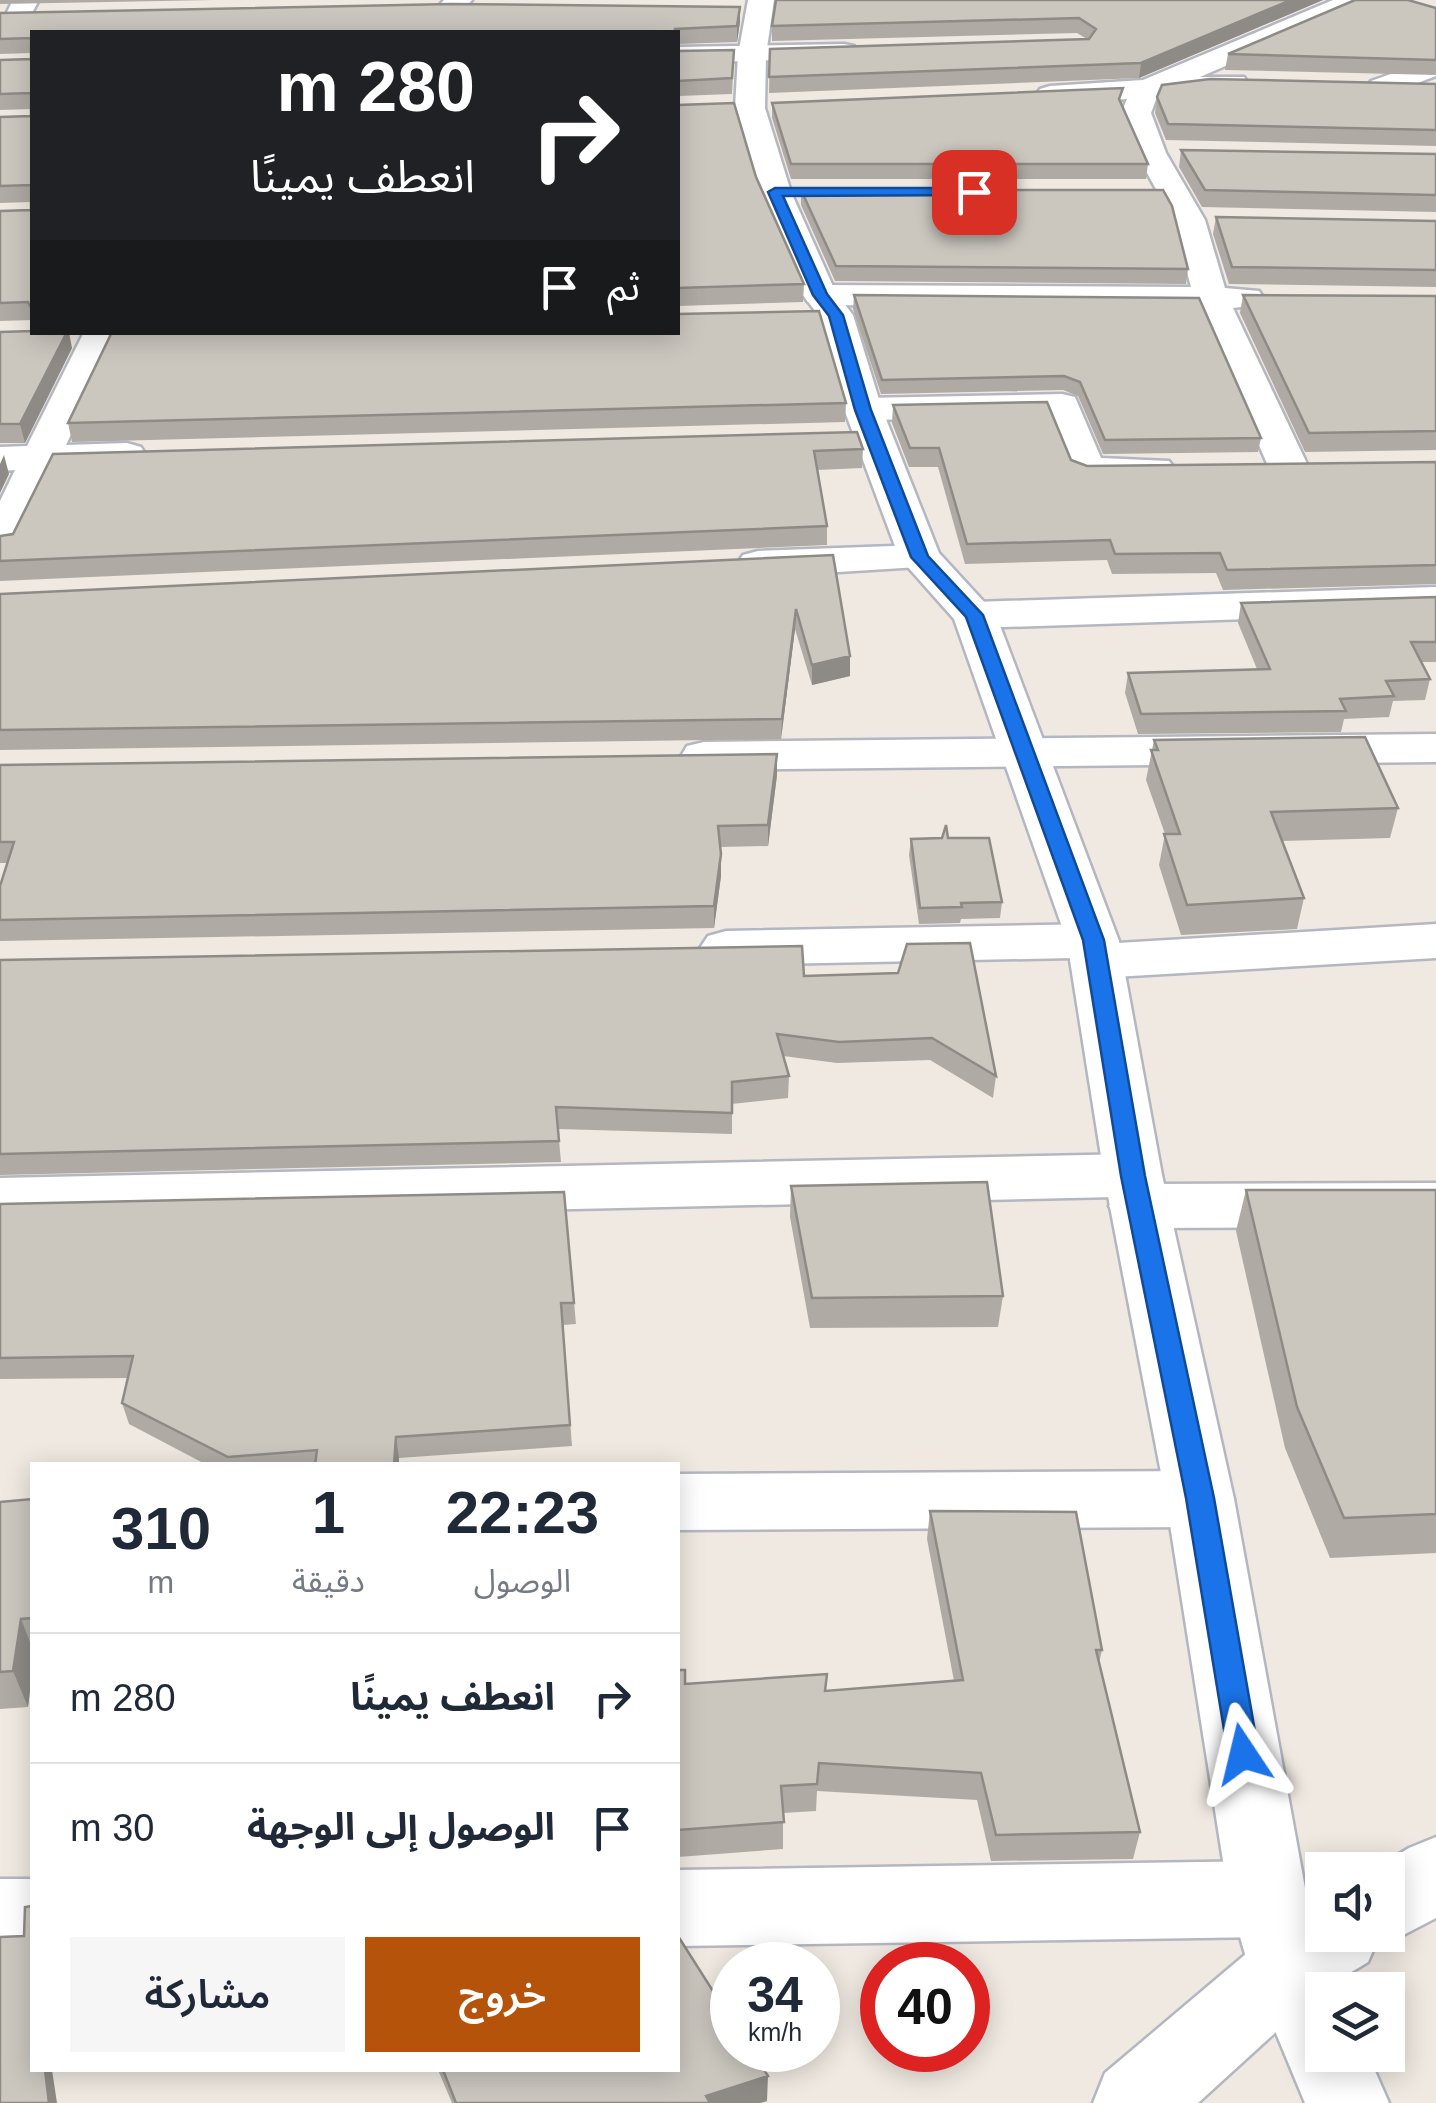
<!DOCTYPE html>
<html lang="ar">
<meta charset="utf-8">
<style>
:root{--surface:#fff;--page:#f6f6f7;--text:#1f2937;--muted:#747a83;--line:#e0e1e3;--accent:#b45309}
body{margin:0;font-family:Helvetica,"Noto Sans Arabic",sans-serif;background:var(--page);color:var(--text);direction:rtl;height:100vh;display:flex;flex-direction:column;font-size:38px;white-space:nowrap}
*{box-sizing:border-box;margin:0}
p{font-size:32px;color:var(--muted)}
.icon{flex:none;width:55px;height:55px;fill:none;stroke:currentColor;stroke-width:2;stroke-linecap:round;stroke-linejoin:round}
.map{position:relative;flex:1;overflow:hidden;direction:ltr}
.sheet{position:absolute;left:30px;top:1462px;width:650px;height:610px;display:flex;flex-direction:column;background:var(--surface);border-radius:0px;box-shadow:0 5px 25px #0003;direction:rtl}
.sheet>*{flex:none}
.hud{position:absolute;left:30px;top:30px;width:650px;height:305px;border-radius:0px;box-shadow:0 5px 25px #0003;direction:rtl;background:#202124;color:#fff;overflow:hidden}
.fabs{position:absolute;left:1305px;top:1852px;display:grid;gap:20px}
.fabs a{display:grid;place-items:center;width:100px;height:100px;border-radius:0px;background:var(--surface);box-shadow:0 5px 25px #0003;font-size:50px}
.speed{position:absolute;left:710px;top:1942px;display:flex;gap:20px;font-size:50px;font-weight:700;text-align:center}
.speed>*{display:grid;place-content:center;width:130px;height:130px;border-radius:50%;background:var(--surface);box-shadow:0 5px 25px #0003;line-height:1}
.speed small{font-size:25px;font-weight:400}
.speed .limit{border:15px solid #d22;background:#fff;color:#111}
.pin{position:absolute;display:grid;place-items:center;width:85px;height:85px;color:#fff;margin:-42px;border-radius:20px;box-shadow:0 5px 15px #0006}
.me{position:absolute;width:110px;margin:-55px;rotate:350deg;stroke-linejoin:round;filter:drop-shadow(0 0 8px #0008)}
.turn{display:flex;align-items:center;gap:35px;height:210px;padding:0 40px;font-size:45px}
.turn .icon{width:130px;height:130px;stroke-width:2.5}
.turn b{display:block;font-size:70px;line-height:85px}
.then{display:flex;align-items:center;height:95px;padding:0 40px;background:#0003;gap:20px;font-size:38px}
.eta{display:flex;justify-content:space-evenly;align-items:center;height:170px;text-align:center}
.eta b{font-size:60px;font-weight:600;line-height:70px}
.action{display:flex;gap:20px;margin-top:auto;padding:20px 40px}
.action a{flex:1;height:115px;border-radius:0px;background:var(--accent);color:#fff;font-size:40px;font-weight:600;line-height:115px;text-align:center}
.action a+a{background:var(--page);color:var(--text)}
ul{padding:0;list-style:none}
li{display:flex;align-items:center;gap:30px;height:130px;padding:0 40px;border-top:2px solid var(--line)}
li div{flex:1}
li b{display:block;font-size:38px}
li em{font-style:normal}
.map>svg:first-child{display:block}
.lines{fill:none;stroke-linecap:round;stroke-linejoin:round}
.minor-casing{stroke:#b4b7c1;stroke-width:5}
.tertiary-casing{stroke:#b4b7c1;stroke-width:5}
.minor{fill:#fff;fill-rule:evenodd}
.tertiary{fill:#fff;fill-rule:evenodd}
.wall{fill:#afaba4}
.shaded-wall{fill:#8e8b86}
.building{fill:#cbc7bf;stroke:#8e8b86;stroke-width:2.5}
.route{fill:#1a73e8;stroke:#114b97;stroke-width:2.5}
</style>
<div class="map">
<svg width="1436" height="2103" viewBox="0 0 1436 2103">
<rect width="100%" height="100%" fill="#efe9e1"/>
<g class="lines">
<defs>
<path id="minor" d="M13 0H39L27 22 18 24 5 16Z
M444 0H472L443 32H415Z
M1333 0H1368L1364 6 1200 77H1244L1248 83 1244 89 1157 97 1151 113 1166 153 1205 220 1225 288 1259 291 1264 298 1259 305 1233 308 1309 468 1303 476 1289 480 1275 476 1269 468 1199 308 820 305 808 302 803 295 808 288 820 285 1191 287 1173 220 1136 153 1121 113 1127 99 1050 104 1040 101 1036 95 1040 89 1050 86 1143 80Z
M844 44 854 46 858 52 854 58 678 63V47Z
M1436 58V76L1391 93H1371L1367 87 1371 81Z
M84 332H119L66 445 127 443 141 447 146 455 141 463 55 469 21 542 15 551 0 554V501L15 470 0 471V447L27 446Z
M1062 394 1075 397 1101 458 1169 461 1175 469 1169 477 1086 482 1072 478 1047 417 863 420 850 417 844 409 850 401 863 398Z
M920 545 935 548 941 557 935 566 758 577 743 573 737 564 743 555 758 551Z
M1436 587V613L974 628 959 624 952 615 959 606 974 602Z
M1436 734V762L704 770 687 766 681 756 687 746 704 742Z
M1093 924 1111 929 1118 943 1436 924V958L1097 978 1078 973 1073 958 726 965 708 960 700 948 708 936 726 931Z
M1133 1154 1154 1160 1162 1175 1157 1184 1436 1183V1227L1139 1228 1118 1221 1109 1206 1115 1197 0 1222V1178Z
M1200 1471 1224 1479 1234 1499 1224 1519 1200 1527 678 1530V1474Z
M1436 1837V1918L1388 1943 1378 1939 1368 1962 1322 1990 1198 2103H1093L1105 2073 1266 1937 678 1946V1870L1268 1861 1296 1872 1307 1899 1300 1915 1322 1903V1935H1388V1870H1373L1409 1848Z
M0 1879H32V1955H0Z"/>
<path id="tertiary" d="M748 0H774L766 55 765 108 791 192 836 293 853 315 882 409 939 553 996 615 1119 941 1162 1175 1234 1499 1307 1899 1339 1990H1322V2055H1368L1389 2103H1305L1249 1968 1229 1899 1166 1499 1104 1175 1067 941 954 619 899 557 844 409 819 316 803 295 759 192 735 108 738 55Z"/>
</defs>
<use href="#minor" class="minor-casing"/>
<use href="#tertiary" class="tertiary-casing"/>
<use href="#minor" class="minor"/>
<use href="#tertiary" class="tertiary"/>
</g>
<path class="wall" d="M0 0H215L0 4Z
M1323 0 1139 78 769 93 770 49 1087 39 1077 33 772 41V26Z
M1436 8V75L1225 70 1228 54Z
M0 13 740 22 737 42 678 44V32H32V322V320L0 321V211L31 210V202L0 203V117L31 116V109L0 110V60L31 59V53L0 54Z
M734 50 732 94 678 96V98V51Z
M1436 84V146L1166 140 1155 113 1157 97Z
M772 103H1121L1148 164 1146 179H791L772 118Z
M678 105 756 177 804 284 803 302 678 306Z
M1181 150 1436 154V212L1202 207 1179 167Z
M801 190 1188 269 1186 284 835 281 801 205Z
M1216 217 1436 221V287L1229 284 1213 234Z
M854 295 1261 438 1258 452 1103 454 1078 396 1063 390 881 394 853 309Z
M1243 295 1436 296V450L1305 452 1240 313Z
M0 332 72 348 25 443H0Z
M846 403 845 422 72 442 68 423Z
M893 405 1087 466 1436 462V584L1223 590 1216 573 1112 574 1107 560 965 564 938 467H909L892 423Z
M863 449 862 468 817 470 827 526V545L0 581V536L13 534 53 454Z
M833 555 850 656V676L812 685 795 629 781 739 0 750V594Z
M1436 597V662H1421L1430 679 1425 700 1393 701 1389 717 1344 719 1341 732 1138 734 1125 693 1128 673 1257 669 1238 623 1241 603Z
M1154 740 1398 808 1390 838 1282 841 1304 898 1297 929 1181 935 1159 865 1165 834 1146 780Z
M777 754V775L768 846 720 847 721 876 714 928 0 941V886L7 863H0V765Z
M948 838 1002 902 1000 918 961 919 960 923 919 924 909 855 911 839Z
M0 960 804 976 898 973 996 1076 993 1098 930 1060 837 1063 783 1056 789 1076 788 1098 732 1104V1134L558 1129 561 1162 0 1175Z
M791 1186 1003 1296 998 1327 810 1328 790 1217Z
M1246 1190H1436V1553L1330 1558 1285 1448 1236 1231Z
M564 1192 576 1324 563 1325 572 1446 399 1458V1465H207L129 1424 122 1403 128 1378 0 1379V1204Z
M32 1499V1674L28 1707 0 1709V1502Z
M930 1511 1102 1650 1099 1663 1140 1832 1133 1859 991 1861 977 1800 817 1791 816 1811 783 1813V1849L678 1857V1670L685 1684 826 1691 954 1681 927 1539Z
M438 2070H678L767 2101 760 2103H452Z"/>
<path class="shaded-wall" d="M1291 0H1323L1139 78 1141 63Z
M740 7V22L737 42V26Z
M67 332H69L72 348 25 443 20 424Z
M4 455 9 474 0 493V464Z
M796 609 795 629 781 739 782 719Z
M850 656V676L812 685V665Z
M777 754V775L768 846V825Z
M721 854V876L714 928V906Z
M396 1437 399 1458V1465H394Z
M21 1619 32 1647V1674L28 1707 13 1671Z
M45 2070H52L57 2103H49Z
M768 2076 767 2101 760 2103H706V2096Z"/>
<path class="building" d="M776 0H1291L1141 63 769 77 770 49 1089 39 1096 29 1079 18 772 26Z
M1355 0H1408L1436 8V60L1228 54Z
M451 4 740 7 737 26 675 29V32H32V310L28 302 0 303V211L31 210V185L0 186V117L31 116V93L0 94V60L31 59V38L0 39V13Z
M734 50 732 78 678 81V51Z
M1210 79 1436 84V130L1168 124 1157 97 1162 85Z
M1123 88 1119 99 1148 164H791L772 103Z
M734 103 756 177 804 284 678 288V105Z
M1181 150 1436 154V195L1205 190Z
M801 190H1163L1172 206 1188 269 836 266Z
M1216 217 1436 221V270L1232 267Z
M854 295 1199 298 1261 438 1105 440 1080 382 1064 376 882 380Z
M1243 295 1436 296V431L1309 433Z
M819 311 846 403 68 423 112 332H678V314Z
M32 331V332H67L20 424H0V332Z
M1047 402 1071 460 1087 466 1436 462V565L1227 570 1220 553 1115 554 1110 540 967 544 939 448H910L893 405Z
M857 432 863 449 814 451 827 526 0 561V536L13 534 53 454Z
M833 555 850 656 812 665 796 609 782 719 0 730V594Z
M1436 597V642H1411L1430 679 1386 681 1394 696 1340 699 1346 711 1141 714 1128 673 1270 669 1241 603Z
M1365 737 1398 808 1271 812 1304 898 1187 905 1164 834H1180L1151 750H1158L1154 740Z
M777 754 768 825 718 826 721 854 714 906 0 920V886L14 842H0V765Z
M946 825 948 838H989L1002 902 961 903 962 907 920 908 911 839 942 838Z
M970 943 996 1076 932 1038 839 1042 777 1034 789 1076 732 1082V1113L556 1107 559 1141 0 1154V960L802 946 804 976 898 973 907 944Z
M987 1182 1003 1296 812 1298 791 1186Z
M1246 1190H1436V1514L1344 1518 1297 1407Z
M564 1192 574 1303H561L570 1425 396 1437 394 1465H315L317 1450 228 1457 122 1403 133 1356 0 1358V1204Z
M32 1499V1618L21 1619 13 1671 0 1672V1502Z
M930 1511 1076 1512 1102 1650H1096L1140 1832 996 1835 981 1773 819 1763 817 1784 781 1786 784 1822 678 1830V1670H685V1684L827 1674 825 1691 963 1680Z
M32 1906V2070H45L49 2103H0V1937L24 1936 25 1907Z
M678 1936 732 2021V2050H751L768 2076 706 2096 710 2103H456L443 2070H678Z"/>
<path class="route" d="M974 188 978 189V195L783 196 827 294 843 315 871 410 928 556 983 615 1104 940 1145 1176 1214 1498 1259 1754 1254 1763 1243 1768 1232 1763 1228 1754 1186 1498 1121 1176 1083 940 966 617 911 557 855 410 829 316 813 295 768 192 775 188Z"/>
</svg>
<div class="fabs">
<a><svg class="icon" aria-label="sound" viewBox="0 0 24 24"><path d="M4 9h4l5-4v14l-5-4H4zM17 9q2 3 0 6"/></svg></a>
<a><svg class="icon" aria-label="layers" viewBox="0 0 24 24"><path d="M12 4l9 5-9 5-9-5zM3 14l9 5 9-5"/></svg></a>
</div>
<div class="speed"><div>34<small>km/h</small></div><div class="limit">40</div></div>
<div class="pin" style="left:974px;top:192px;background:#d93025"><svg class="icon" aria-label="arrive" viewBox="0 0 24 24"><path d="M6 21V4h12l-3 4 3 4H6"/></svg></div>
<svg class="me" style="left:1243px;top:1754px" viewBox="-20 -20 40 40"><path d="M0-17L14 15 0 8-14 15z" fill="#1a73e8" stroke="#fff" stroke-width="4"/></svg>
<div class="hud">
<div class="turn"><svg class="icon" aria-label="right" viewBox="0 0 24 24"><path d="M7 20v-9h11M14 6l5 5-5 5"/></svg><div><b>280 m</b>انعطف يمينًا</div></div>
<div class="then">ثم<svg class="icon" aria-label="arrive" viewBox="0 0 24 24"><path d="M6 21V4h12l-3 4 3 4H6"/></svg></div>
</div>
<section class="sheet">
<div class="eta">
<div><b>22:23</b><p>الوصول</p></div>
<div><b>1</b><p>دقيقة</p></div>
<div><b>310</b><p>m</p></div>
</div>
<ul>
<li><svg class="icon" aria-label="right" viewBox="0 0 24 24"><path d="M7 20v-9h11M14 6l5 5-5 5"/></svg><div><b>انعطف يمينًا</b></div><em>280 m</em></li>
<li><svg class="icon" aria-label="arrive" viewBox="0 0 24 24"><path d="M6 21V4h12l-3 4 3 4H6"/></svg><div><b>الوصول إلى الوجهة</b></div><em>30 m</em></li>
</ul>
<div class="action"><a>خروج</a><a>مشاركة</a></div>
</section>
</div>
